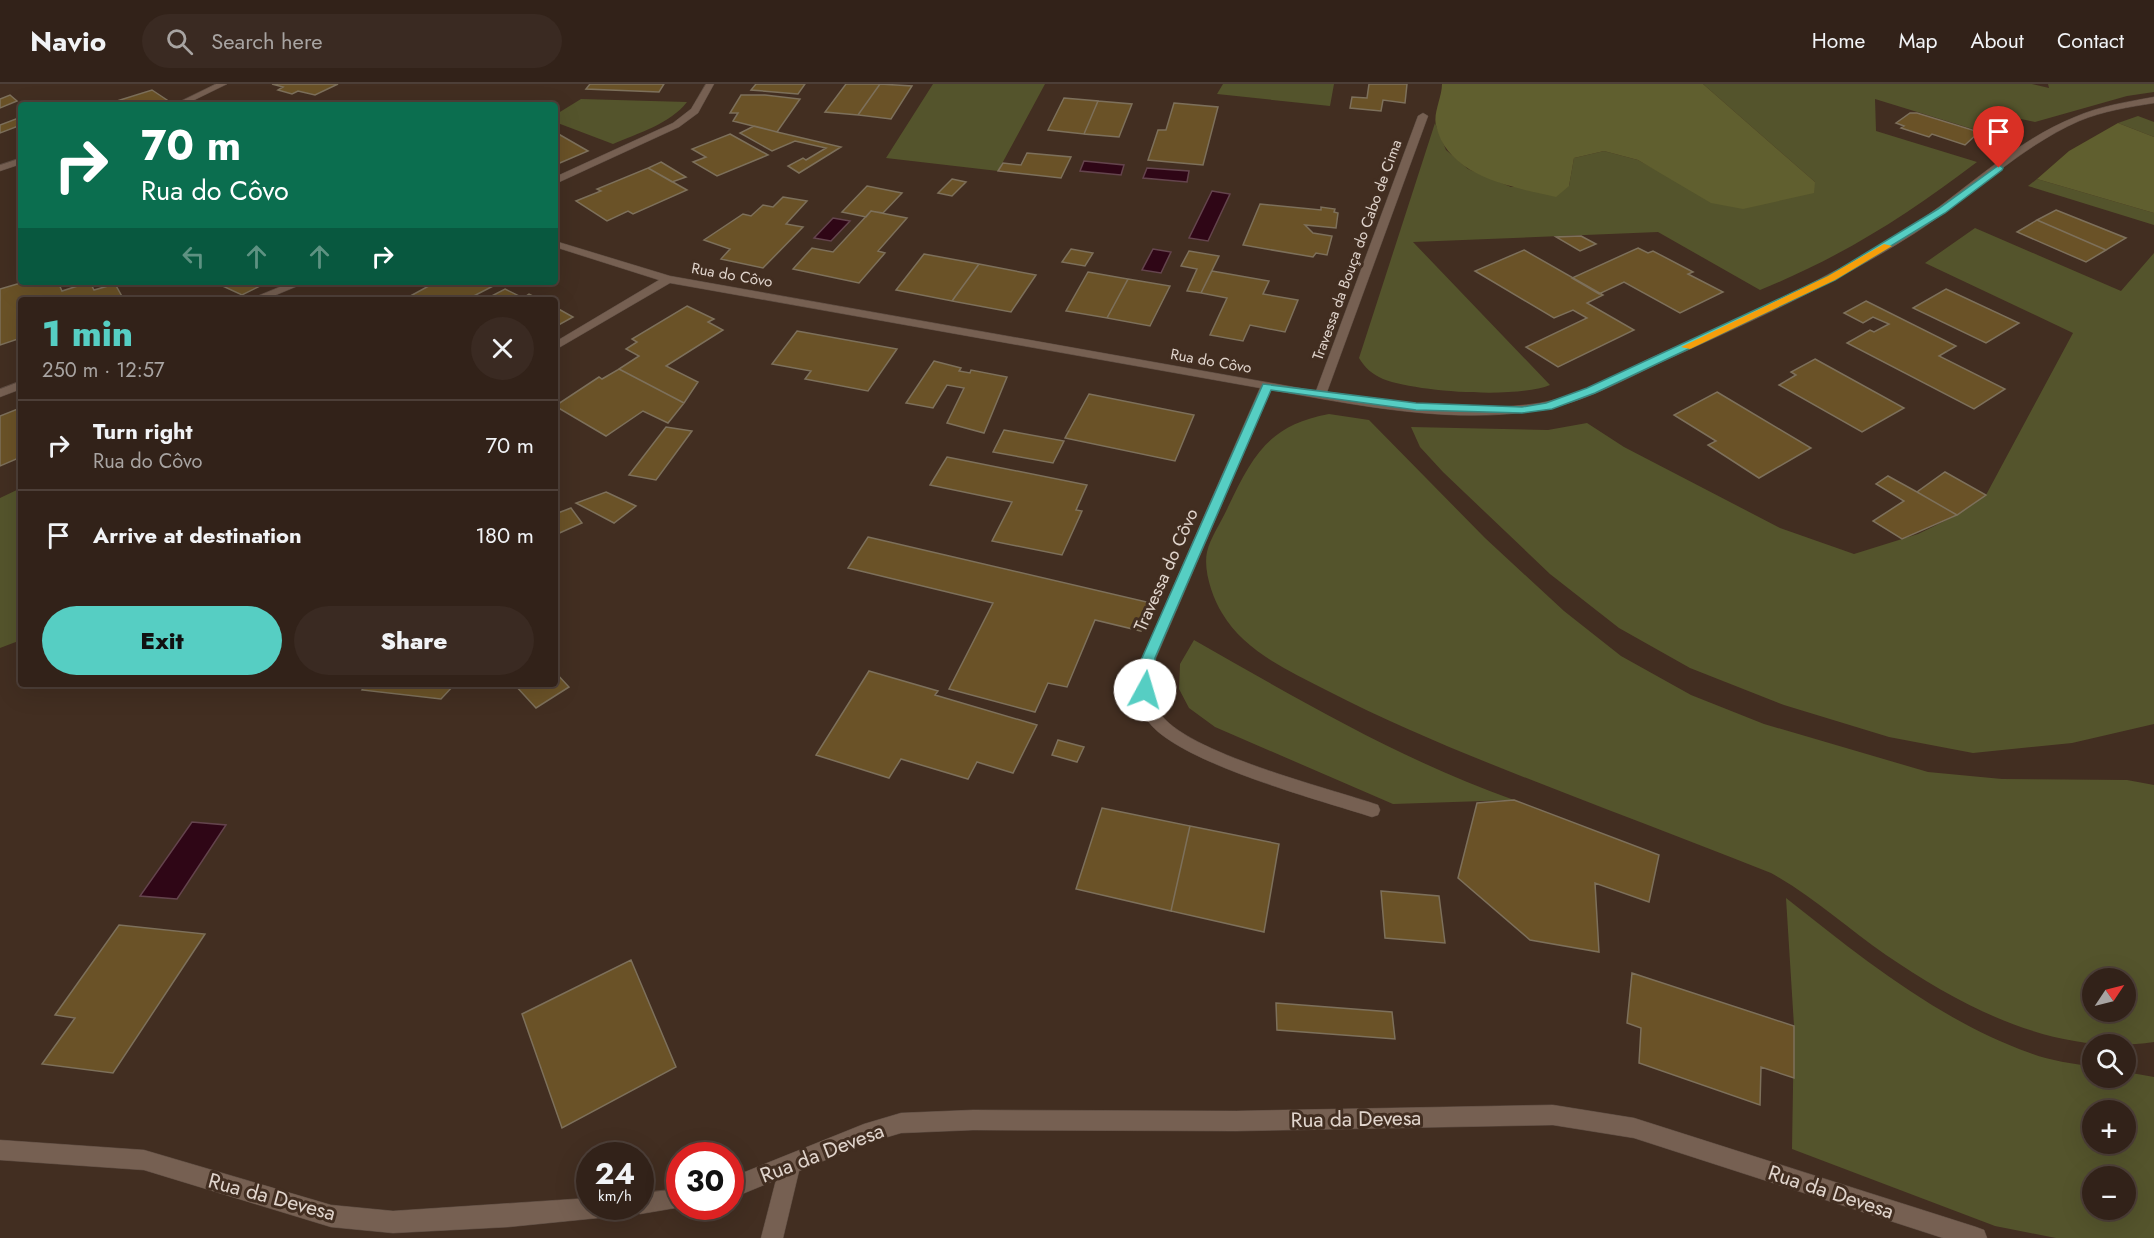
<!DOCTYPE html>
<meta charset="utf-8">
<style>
:root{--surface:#322219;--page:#3a2a22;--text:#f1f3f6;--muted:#a8a4a2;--line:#4d3f38;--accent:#56cec3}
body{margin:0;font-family:Jost,sans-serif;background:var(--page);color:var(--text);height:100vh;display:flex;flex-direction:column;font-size:22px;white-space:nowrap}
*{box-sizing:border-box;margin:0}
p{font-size:20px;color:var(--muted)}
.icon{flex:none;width:33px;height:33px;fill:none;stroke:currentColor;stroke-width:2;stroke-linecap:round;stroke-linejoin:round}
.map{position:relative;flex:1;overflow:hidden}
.drawer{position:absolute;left:18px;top:213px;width:540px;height:390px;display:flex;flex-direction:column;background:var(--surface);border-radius:6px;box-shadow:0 6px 24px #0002,0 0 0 2px var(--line)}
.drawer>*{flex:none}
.hud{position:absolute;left:18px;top:18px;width:540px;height:183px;border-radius:6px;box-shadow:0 6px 24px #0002,0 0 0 2px var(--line);background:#0b6e4f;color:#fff;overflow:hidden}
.needle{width:39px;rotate:55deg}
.controls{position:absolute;left:2082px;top:884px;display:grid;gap:12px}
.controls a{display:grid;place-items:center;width:54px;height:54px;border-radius:50%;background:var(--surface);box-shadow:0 6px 24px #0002,0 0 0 2px var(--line);font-size:30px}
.speed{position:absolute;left:576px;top:1058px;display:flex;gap:12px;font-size:30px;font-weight:700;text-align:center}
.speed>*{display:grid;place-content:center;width:78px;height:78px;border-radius:50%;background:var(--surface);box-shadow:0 6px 24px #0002,0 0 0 2px var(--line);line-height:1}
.speed small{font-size:15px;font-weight:400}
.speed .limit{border:9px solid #d22;background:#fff;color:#111}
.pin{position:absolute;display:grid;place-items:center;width:51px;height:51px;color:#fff;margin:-62px -26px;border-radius:50% 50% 50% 0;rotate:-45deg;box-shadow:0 0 6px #0007}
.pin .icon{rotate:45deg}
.me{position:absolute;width:66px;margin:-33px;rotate:6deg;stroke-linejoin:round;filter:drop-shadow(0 0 4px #0008)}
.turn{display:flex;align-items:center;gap:21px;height:126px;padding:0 24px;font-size:27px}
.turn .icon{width:78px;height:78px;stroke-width:2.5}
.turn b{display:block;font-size:42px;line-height:51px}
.lanes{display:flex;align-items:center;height:57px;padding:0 24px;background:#0003;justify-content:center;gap:30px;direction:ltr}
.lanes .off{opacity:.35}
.round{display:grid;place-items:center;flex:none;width:63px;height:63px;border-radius:32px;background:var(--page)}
.summary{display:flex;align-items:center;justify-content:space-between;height:102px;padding:0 24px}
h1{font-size:36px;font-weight:800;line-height:45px;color:var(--accent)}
.button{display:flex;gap:12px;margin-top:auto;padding:12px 24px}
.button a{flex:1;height:69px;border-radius:36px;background:var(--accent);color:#111;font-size:24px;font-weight:800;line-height:69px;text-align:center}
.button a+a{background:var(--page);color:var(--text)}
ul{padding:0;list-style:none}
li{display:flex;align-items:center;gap:18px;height:90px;padding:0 24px;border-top:2px solid var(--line)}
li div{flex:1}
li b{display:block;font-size:22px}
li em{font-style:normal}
header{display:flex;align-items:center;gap:36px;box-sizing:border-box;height:84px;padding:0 30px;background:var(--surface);border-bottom:2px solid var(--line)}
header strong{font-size:28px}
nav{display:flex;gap:33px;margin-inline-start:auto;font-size:21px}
.search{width:420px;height:54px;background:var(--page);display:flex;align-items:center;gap:15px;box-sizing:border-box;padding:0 21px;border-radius:33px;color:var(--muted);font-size:22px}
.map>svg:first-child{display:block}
.green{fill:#54542c;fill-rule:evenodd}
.forest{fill:#605f2f}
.water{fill:#2f0616;stroke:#64444d;stroke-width:1.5}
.building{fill:#6a5227;stroke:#7d705b;stroke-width:1.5}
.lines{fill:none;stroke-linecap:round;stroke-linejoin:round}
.street-casing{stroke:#5c4b41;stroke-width:1}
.street{fill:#766052;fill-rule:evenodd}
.route{fill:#56cec3;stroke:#38867f;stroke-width:1.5}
.slow{fill:#f59e0b}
.labels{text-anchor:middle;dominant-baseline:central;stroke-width:6;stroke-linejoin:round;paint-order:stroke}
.far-street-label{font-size:15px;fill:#e1d5cd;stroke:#422e21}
.street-label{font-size:18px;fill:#e1d5cd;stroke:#422e21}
.near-street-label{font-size:21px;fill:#e1d5cd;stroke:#422e21}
</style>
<header>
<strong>Navio</strong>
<div class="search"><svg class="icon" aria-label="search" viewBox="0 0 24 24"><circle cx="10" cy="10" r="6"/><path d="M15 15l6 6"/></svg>Search here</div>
<nav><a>Home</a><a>Map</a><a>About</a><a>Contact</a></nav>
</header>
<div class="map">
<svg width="2154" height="1154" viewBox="0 0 2154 1154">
<rect width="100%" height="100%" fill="#422e21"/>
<path class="green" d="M933 0H1045L998 87 886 74Z
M1223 0H1334L1330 22 1217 10Z
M1703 0H2032L2049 4 2048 0H2154V8L2127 12 2035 38 2021 35 1992 51 1875 15 1876 47 1977 78C1906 132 1843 172 1760 206L1658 148 1413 158 1550 301C1516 315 1417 308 1383 295 1372 290 1365 284 1359 274L1435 39 1446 66 1468 85 1511 103 1569 102 1574 74 1604 67 1638 76 1669 93 1815 98Z
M581 15 687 18C670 40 638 49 613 60L555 38V31Z
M2138 32 2154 38V53L2118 39Z
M2037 95 2154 129V141L2028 102Z
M1975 144 2121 207 2154 169V640L2072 659 1973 669 1889 653 1784 621 1690 584 1619 544 1550 490 1443 388 1420 363 1411 343 1548 346 1587 339 1624 363 1780 444 1854 470 1918 450 1957 431 1986 411 2073 249 1925 179Z
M1329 330 1369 336 1485 454 1564 527 1621 572 1691 611 1764 640 1928 688 2002 695 2127 696 2154 701V958C2058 973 1965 925 1886 871 1847 844 1813 812 1771 789 1716 767 1661 746 1606 725 1511 688 1417 653 1326 606 1289 587 1244 567 1222 529 1213 514 1203 487 1207 468 1210 454 1222 437 1228 423 1253 371 1269 341 1329 330ZM2092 894H2126V927H2092Z
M21 404V556L0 564V414Z
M1194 556C1298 615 1401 676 1514 716L1393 720 1215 643 1189 624 1179 605 1180 580Z
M1786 814C1862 874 1938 936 2030 969 2049 977 2072 979 2092 983V993H2126V988L2154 993V1154H2056L1995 1142 1792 1065 1794 942ZM2092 1026H2126V1059H2092ZM2092 1092H2126V1125H2092Z"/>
<path class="forest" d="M1442 0H1703L1815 98 1814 109 1743 125 1711 119 1638 76 1604 67 1574 74 1569 102 1556 113C1513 103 1447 93 1436 41 1433 29 1442 13 1442 0Z
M2118 39 2154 53V129L2037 95 2069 67Z"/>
<path class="water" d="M1084 77 1124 81 1121 91 1080 87Z
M1147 84 1189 87 1187 98 1143 94Z
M1212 107 1230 110 1208 157 1189 154Z
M833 134 850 137 831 157 814 154Z
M1153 165 1171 168 1161 189 1142 186Z
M192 738 226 741 177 815 140 812Z"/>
<path class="building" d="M272 0H338L315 11 298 7 292 10 278 6 283 3Z
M590 0H664L659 8 586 5Z
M756 0H805L798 10 751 6Z
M846 0H880L858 31 825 28Z
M880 0 912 2 891 35 858 31Z
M1369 0H1407L1405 19 1383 16 1381 27 1350 24 1352 13 1367 14Z
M152 6 170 18 161 21H104Z
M10 11 17 17 0 24V15Z
M741 11H765L800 15 777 48 733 37 738 29H730Z
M1064 14 1098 17 1084 50 1048 46Z
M1098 17 1132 20 1119 53 1084 50Z
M1174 19 1218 23 1203 81 1148 76 1158 46H1166Z
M1910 29H1917L1979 48 1965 61 1932 50 1929 53 1901 44 1904 42 1896 39Z
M21 33V41L0 49V41Z
M754 42 777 48 841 63 799 89 788 82 803 74 806 76 826 64 795 57 772 67 740 49Z
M555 48 588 67 555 81Z
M730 50 768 71 717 92 693 78 706 73 692 65Z
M1027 69 1071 73 1061 94 998 87 1003 79 1021 81Z
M661 78 686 93 672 98 648 84Z
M648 84 687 106 633 130 628 127 607 137 576 117 601 107 597 105Z
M952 95 966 98 952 112 938 109Z
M867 102 902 109 883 129 871 127 866 133 842 128Z
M783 113 807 117 786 140 803 143 763 184 721 175 730 165 704 156 743 130 751 132 763 121 773 123Z
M1260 120 1321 126V123L1335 125 1334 128 1338 129 1336 144 1305 141 1313 149 1332 152 1327 171 1316 169 1313 173 1243 161Z
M2056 126 2126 154 2106 166 2037 136Z
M871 127 907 134 878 167 885 169 859 199 793 185 812 164 833 168Z
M2037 136 2106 166 2086 178 2017 148Z
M1581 152 1596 160 1580 167 1556 153Z
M1638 164 1648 169 1653 167 1693 188 1688 190 1723 208 1680 229 1624 198 1599 210 1572 194Z
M1071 165 1093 169 1085 182 1062 178Z
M1524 166 1603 211 1587 219 1634 246 1558 283 1526 263 1587 234 1573 226 1554 234 1475 187Z
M1189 167 1219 172 1201 209 1187 207 1197 185 1181 182Z
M924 170 979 180 952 217 896 206Z
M979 180 1036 191 1011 228 952 217Z
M1212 187 1269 197 1263 210 1298 216 1285 248 1250 241 1243 257 1210 251 1227 214 1201 209Z
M1088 188 1128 195 1107 234 1066 227Z
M1128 195 1170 202 1150 242 1107 234Z
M24 198H58L62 207 90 198 94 206 115 200 124 216H21V254L0 261V205Z
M214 198H268L242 211Z
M436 198H498L499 199 466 216H403Z
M505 205 523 214 529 210 541 216H484Z
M1946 205 2019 239 1986 259 1913 224Z
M1866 217 1956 262 1939 272 2005 305 1974 325 1847 259 1870 246 1874 248 1889 240 1873 233 1863 239 1844 229Z
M687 222 714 235 708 238 723 246 666 282 698 298 684 319 619 285 639 272 626 265 637 258 632 255Z
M555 223 573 233 555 243Z
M797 247 897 265 868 307 805 295 811 287 772 280Z
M1815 275 1904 324 1862 348 1779 301 1796 291 1791 288Z
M934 277 961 284 959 287 970 289 971 286 1007 293 984 349 947 339 964 304 947 301 933 324 906 319Z
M619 285 684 319 668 339 643 327 606 352 555 322 599 293 602 295Z
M1717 308 1811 364 1759 394 1708 361 1716 357 1674 331Z
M1089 310 1194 331 1175 377 1065 354Z
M20 324 21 373 0 382V332Z
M666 343 692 347 656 396 629 391Z
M1004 346 1064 357 1053 379 993 368Z
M947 373 1087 401 1076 426 1082 427 1062 471 992 457 1012 418 930 401Z
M1945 388 1986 411 1957 431 1917 408Z
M1888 392 1917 408 1957 431 1902 455 1873 437 1904 417 1876 400Z
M606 408 636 422 614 439 576 419Z
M571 424 582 439 555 451V430Z
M868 453 1151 519 1141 547 1095 536 1067 603 1048 599 1035 628 949 605 993 519 848 484Z
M869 587 938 607 935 611 1037 641 1013 689 977 678 968 695 901 675 889 694 816 671Z
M555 588 569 603 536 624 514 600H555Z
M366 600H455L441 615 362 606Z
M1058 656 1084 663 1077 678 1052 671Z
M1514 716 1659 771 1649 818 1595 799 1599 868 1530 856 1458 794 1477 719Z
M1102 724 1190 742 1171 827 1076 805Z
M1190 742 1279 760 1264 848 1171 827Z
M1381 807 1439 812 1445 859 1385 854Z
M119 841 205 850 113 989 42 980 75 934 55 931Z
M631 876 676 983 562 1044 522 930Z
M1632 889 1794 942V994L1761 983 1760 1021 1639 979 1641 944 1627 939Z
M1276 919 1392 928 1395 955 1277 946Z"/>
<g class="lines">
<defs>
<path id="street" d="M216 0H227L184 21H173Z
M706 0H714L698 29 679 43 555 100V93L673 39 691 25Z
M2154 13V19C2129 23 2103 27 2079 37 2018 64 1971 113 1915 149 1837 199 1750 238 1666 276 1625 295 1584 319 1540 326 1452 341 1358 321 1271 306L1156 574C1154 591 1149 612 1159 628 1185 669 1329 704 1378 721L1380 726 1378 731 1372 733C1324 717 1166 676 1145 632 1136 613 1139 594 1142 574L1260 304 670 199 555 266V258L659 196 555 163V157L670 192 1316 307 1418 32 1423 29 1428 32 1327 308C1397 317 1469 330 1540 319 1579 312 1617 290 1653 273 1740 234 1829 195 1909 144 1964 108 2013 58 2075 33 2100 22 2127 18 2154 13Z
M21 74V80L0 87V81Z
M292 198H307L264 216H248Z
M21 297V305L0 313V305Z
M1553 1021 1634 1034 1976 1143 1984 1146 1987 1154H1943L1634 1054 1553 1041 1236 1047 973 1046 901 1049 864 1060 799 1087 783 1154H761L776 1096 730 1115V1094L864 1040 901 1029 973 1026 1236 1027Z
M0 1056 144 1066 331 1121 393 1127 590 1114V1122H628L625 1129 618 1132 508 1143 393 1149 331 1143 144 1086 0 1076Z
M680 1105V1122H687L640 1130 633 1127 630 1122H640V1109Z"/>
</defs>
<use href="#street" class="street-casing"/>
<use href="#street" class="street"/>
</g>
<path class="route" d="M1999 81 2003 84 2002 86 1945 129 1835 196 1595 309 1552 325 1522 329 1416 326 1271 306 1155 574 1152 606 1150 610H1140L1138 606 1142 574 1263 300 1416 319 1522 323 1546 319 1587 304 1828 192 1938 125Z"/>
<path class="slow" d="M1884 160 1892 162 1835 196 1690 265 1681 263 1828 192Z"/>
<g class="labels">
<g class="far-street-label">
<text transform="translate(1357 166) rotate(-70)">Travessa da Bouça do Cabo de Cima</text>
<text transform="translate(732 191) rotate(10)">Rua do Côvo</text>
<text transform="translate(1211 277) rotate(10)">Rua do Côvo</text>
</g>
<g class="street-label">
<text transform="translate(1166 486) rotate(-66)">Travessa do Côvo</text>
</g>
<g class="near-street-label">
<text transform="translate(1356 1035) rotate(-1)">Rua da Devesa</text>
<text transform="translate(822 1069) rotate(-21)">Rua da Devesa</text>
<text transform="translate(1831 1108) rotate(18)">Rua da Devesa</text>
<text transform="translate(272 1113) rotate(15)">Rua da Devesa</text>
</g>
</g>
</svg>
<div class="controls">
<a><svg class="needle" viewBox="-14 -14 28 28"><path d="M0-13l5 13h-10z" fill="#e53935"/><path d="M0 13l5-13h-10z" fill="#a8a4a2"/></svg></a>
<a><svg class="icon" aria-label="search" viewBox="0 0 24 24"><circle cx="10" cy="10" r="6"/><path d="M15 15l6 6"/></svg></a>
<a>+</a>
<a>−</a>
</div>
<div class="speed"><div>24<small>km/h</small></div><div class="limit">30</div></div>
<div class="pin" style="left:1999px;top:84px;background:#d93025"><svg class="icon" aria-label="arrive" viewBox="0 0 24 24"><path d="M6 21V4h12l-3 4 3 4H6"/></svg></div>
<svg class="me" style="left:1145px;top:606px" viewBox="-20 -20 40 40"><circle r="19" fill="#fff"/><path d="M0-13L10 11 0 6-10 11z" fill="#56cec3"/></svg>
<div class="hud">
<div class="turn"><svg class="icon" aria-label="right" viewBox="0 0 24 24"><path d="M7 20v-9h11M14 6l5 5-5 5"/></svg><div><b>70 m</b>Rua do Côvo</div></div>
<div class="lanes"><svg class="icon off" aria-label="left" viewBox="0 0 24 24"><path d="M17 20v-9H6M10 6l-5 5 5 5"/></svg><svg class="icon off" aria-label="ahead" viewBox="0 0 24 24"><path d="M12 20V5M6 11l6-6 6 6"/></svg><svg class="icon off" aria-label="ahead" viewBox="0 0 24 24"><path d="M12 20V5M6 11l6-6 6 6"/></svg><svg class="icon" aria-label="right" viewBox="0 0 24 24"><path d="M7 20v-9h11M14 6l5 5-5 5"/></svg></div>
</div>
<section class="drawer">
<div class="summary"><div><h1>1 min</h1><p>250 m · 12:57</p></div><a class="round"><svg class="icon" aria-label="close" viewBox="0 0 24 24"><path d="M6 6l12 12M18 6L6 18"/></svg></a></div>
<ul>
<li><svg class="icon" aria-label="right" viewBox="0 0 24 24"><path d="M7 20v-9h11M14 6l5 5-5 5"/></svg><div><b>Turn right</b><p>Rua do Côvo</p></div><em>70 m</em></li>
<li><svg class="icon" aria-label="arrive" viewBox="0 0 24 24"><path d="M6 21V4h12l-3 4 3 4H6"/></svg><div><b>Arrive at destination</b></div><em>180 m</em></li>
</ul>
<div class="button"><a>Exit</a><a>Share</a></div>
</section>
</div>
